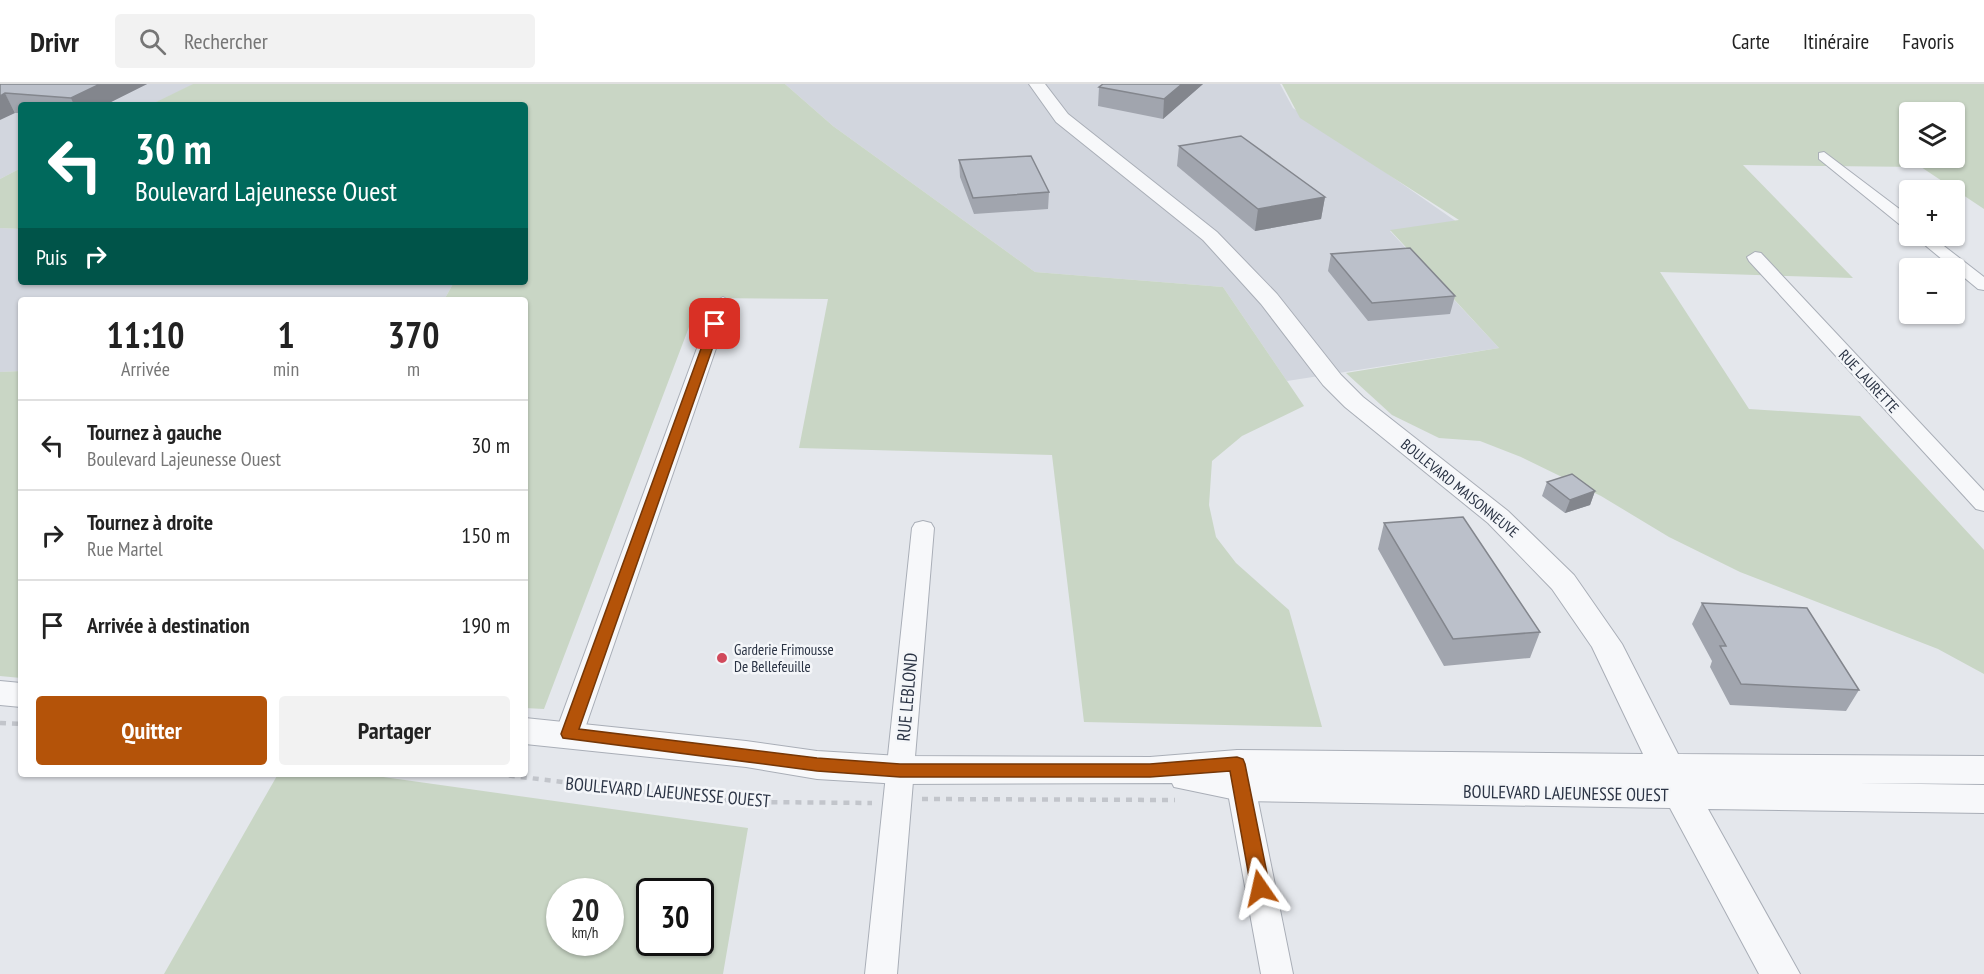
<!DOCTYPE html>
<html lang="fr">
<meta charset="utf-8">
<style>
:root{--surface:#fff;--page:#f2f2f2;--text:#222;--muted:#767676;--line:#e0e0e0;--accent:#b45309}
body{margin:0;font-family:"PT Sans Narrow",sans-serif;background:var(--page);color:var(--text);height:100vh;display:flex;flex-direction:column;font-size:22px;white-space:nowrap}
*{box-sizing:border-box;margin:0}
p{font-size:20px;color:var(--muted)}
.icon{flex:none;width:33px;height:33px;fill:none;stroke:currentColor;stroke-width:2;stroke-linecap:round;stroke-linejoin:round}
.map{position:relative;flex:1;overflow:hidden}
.drawer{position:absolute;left:18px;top:213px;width:510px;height:480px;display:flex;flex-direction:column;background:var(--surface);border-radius:6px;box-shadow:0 2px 4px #0004}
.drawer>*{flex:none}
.top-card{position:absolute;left:18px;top:18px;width:510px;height:183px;border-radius:6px;box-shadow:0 2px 4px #0004;background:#00695c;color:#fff;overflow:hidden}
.tools{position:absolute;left:1899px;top:18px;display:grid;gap:12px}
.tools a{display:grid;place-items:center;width:66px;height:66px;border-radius:6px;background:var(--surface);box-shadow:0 2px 4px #0004;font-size:30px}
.speed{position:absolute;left:546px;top:794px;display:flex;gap:12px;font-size:30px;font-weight:700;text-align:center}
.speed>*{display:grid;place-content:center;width:78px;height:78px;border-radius:50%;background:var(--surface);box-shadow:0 2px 4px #0004;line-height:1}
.speed small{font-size:15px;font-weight:400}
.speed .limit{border:3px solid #111;border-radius:9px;background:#fff;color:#111}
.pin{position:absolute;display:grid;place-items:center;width:51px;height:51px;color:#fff;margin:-26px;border-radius:12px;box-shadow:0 3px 9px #0006}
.me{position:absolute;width:66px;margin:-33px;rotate:349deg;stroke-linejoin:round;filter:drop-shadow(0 0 4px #0008)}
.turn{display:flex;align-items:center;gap:21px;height:126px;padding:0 18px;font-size:27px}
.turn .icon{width:78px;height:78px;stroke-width:2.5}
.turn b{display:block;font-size:42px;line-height:51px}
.then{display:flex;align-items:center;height:57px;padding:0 18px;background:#0003;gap:12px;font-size:22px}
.eta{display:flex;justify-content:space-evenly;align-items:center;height:102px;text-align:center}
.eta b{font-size:36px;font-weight:700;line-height:42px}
.primary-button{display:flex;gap:12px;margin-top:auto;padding:12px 18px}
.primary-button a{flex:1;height:69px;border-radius:6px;background:var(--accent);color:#fff;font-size:24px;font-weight:700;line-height:69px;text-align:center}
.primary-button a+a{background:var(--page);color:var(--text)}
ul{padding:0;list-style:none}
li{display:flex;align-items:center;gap:18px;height:90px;padding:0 18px;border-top:2px solid var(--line)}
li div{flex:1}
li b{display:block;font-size:22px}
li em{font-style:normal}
header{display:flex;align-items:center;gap:36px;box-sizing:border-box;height:84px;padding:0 30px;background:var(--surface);border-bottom:2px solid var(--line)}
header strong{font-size:28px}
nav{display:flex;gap:33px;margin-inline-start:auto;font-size:21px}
.search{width:420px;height:54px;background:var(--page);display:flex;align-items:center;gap:15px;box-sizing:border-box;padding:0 21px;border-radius:6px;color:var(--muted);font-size:22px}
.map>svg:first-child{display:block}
.built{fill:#d2d6de}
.green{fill:#c9d6c5;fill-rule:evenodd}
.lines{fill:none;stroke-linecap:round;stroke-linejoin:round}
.minor-casing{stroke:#a9aeb7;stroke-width:2}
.tertiary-casing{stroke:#a9aeb7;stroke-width:2}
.path{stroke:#c2c5cb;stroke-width:4.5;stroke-dasharray:6 6;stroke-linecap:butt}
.minor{fill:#f7f8fa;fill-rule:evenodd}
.tertiary{fill:#f7f8fa;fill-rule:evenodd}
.wall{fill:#a1a5ae}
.shaded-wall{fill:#83868d}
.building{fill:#bbc0ca;stroke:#83868d;stroke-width:1.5}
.route{fill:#b45309;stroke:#753606;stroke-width:1.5}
.poi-dot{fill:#d1495b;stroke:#f4f6f9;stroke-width:2}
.labels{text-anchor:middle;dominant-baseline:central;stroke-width:5;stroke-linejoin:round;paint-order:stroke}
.street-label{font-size:15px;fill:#2b3445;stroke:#f4f6f9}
.poi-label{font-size:15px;fill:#2b3445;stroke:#f4f6f9;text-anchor:start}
.near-street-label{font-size:18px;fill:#2b3445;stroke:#f4f6f9}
</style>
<header>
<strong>Drivr</strong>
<div class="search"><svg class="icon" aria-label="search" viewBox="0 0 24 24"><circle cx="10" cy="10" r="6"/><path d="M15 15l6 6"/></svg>Rechercher</div>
<nav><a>Carte</a><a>Itinéraire</a><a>Favoris</a></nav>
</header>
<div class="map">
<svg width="1984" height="890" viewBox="0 0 1984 890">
<rect width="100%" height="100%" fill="#e4e7ec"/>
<path class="built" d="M0 0H194L151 21H21V84L0 95Z
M785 0H1280L1293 24 1457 138 1390 147 1499 264 1287 297 1223 203 1035 188 833 42Z
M0 144 21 145V198H454L444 216H21V287L0 288Z"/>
<path class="green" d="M193 0H785L833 42 1035 188 1223 203 1304 322 1242 352 1212 377 1209 421 1216 453 1236 479 1289 526 1322 643 1084 638 1052 371 799 364 828 215 700 214 544 625 525 624V216H444L454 198H525V21H150Z
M1282 0H1984V125L1921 83 1743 81 1853 194 1660 188 1749 325 1860 332 1984 466V590L1938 565 1740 488 1669 453 1601 412 1521 373 1480 357 1439 354 1392 331 1346 289 1499 264 1390 146 1459 136 1300 34ZM1910 28H1954V74H1910Z
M21 84V145L0 144V95Z
M21 287V594L0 592V288Z
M278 690H362L748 744 723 890H164ZM560 807H610V858H560ZM650 807H700V858H650Z"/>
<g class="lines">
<defs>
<path id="minor" d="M1824 68 1910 133V146L1904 144 1819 75V69Z
M1914 152H1931L1984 193V206L1978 205Z
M1755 168 1761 169 1984 407V427L1976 425 1749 177 1747 173Z
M723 213 732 218 583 650 579 657 569 660 559 657 555 650 714 218Z
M923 437 931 439 934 444 897 890H865L912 444 915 439Z
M1238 676 1248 679 1252 687 1293 890H1261L1224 687 1228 679Z"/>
<path id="tertiary" d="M1029 0H1045L1068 30 1217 148 1277 210 1341 291 1363 313 1508 427 1574 491 1622 560 1678 670 1984 672V700L1858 699 1984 701V729L1708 725 1800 890H1759L1670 724 1241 717 1174 703 1172 699 900 700 817 695 746 683 525 660V634L746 657 817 667 900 672 1150 673 1237 666 1643 670 1592 563 1552 505 1488 439 1345 323 1323 301 1261 220 1203 156 1056 38Z
M0 597 21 599V623L0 621Z"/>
</defs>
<use href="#minor" class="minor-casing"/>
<use href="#tertiary" class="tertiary-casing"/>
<path class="path" d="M0 639 21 640
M497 690 693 714 756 718 872 719
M922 715 1175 716"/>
<use href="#minor" class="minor"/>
<use href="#tertiary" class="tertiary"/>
</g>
<path class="wall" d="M0 0H147L105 21H21V29H15Z
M1203 0 1163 35 1098 22 1099 3Z
M1179 62 1325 113 1321 135 1255 147 1177 82Z
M959 76 1049 108 1048 125 974 130 960 93Z
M1331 170 1455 212 1450 230 1368 237 1328 187Z
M1547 398 1595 407 1590 421 1565 429 1542 412Z
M1384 439 1540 548 1530 574 1444 582 1378 465Z
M1702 519 1859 606 1846 627 1730 621 1710 583 1712 577 1692 540Z"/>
<path class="shaded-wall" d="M100 0H147L105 21H74L71 14Z
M1182 0H1203L1163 35 1164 15Z
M5 9 15 29 0 36V12Z
M1325 113 1321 135 1255 147 1258 125Z
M1595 407 1590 421 1565 429 1570 416Z"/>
<path class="building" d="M0 0H100L71 14 5 9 0 12Z
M1103 0H1182L1164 15 1099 3Z
M1241 52 1325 113 1258 125 1179 62Z
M1031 72 1049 108 973 114 959 76Z
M1410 164 1455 212 1372 219 1331 170Z
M1572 390 1595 407 1570 416 1547 398Z
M1463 433 1540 548 1453 555 1384 439Z
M1702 519 1807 524 1859 606 1741 600 1720 562H1726Z"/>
<path class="route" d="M715 237 721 240 579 645 817 674 900 680H1150L1237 673 1243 675 1245 680 1270 804 1267 809 1260 812 1254 809 1251 804 1230 687 1150 693H900L817 687 563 654 561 650 710 240Z"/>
<circle class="poi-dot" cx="722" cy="574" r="6"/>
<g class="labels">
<g class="street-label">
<text transform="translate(1869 297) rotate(47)">RUE LAURETTE</text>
<text transform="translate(1460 404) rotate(39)">BOULEVARD MAISONNEUVE</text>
</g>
<g class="poi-label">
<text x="734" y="565">Garderie Frimousse<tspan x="734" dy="17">De Bellefeuille</tspan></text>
</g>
<g class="near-street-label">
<text transform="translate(907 613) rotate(-85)">RUE LEBLOND</text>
<text transform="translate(668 708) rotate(5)">BOULEVARD LAJEUNESSE OUEST</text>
<text transform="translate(1566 709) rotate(1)">BOULEVARD LAJEUNESSE OUEST</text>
</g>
</g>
</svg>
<div class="tools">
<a><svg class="icon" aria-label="layers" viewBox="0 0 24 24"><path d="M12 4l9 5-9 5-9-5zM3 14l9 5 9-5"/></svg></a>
<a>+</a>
<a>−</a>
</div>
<div class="speed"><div>20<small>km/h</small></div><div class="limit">30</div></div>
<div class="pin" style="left:715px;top:240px;background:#d93025"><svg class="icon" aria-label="arrive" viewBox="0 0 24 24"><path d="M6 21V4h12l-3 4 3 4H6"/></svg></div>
<svg class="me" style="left:1260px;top:804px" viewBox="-20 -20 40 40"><path d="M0-17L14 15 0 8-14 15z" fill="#b45309" stroke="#fff" stroke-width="4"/></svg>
<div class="top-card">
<div class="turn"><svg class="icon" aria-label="left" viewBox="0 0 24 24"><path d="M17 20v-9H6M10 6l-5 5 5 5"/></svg><div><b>30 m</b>Boulevard Lajeunesse Ouest</div></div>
<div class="then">Puis<svg class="icon" aria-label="right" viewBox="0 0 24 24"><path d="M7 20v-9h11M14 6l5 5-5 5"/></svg></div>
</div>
<section class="drawer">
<div class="eta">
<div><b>11:10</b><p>Arrivée</p></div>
<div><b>1</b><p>min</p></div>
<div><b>370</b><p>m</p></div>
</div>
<ul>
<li><svg class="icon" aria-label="left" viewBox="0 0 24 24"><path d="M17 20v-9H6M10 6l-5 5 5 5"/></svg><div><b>Tournez à gauche</b><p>Boulevard Lajeunesse Ouest</p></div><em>30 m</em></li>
<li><svg class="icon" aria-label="right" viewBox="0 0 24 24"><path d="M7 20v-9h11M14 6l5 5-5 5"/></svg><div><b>Tournez à droite</b><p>Rue Martel</p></div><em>150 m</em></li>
<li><svg class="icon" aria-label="arrive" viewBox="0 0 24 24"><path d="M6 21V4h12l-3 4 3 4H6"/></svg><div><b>Arrivée à destination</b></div><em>190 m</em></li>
</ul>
<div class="primary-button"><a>Quitter</a><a>Partager</a></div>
</section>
</div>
